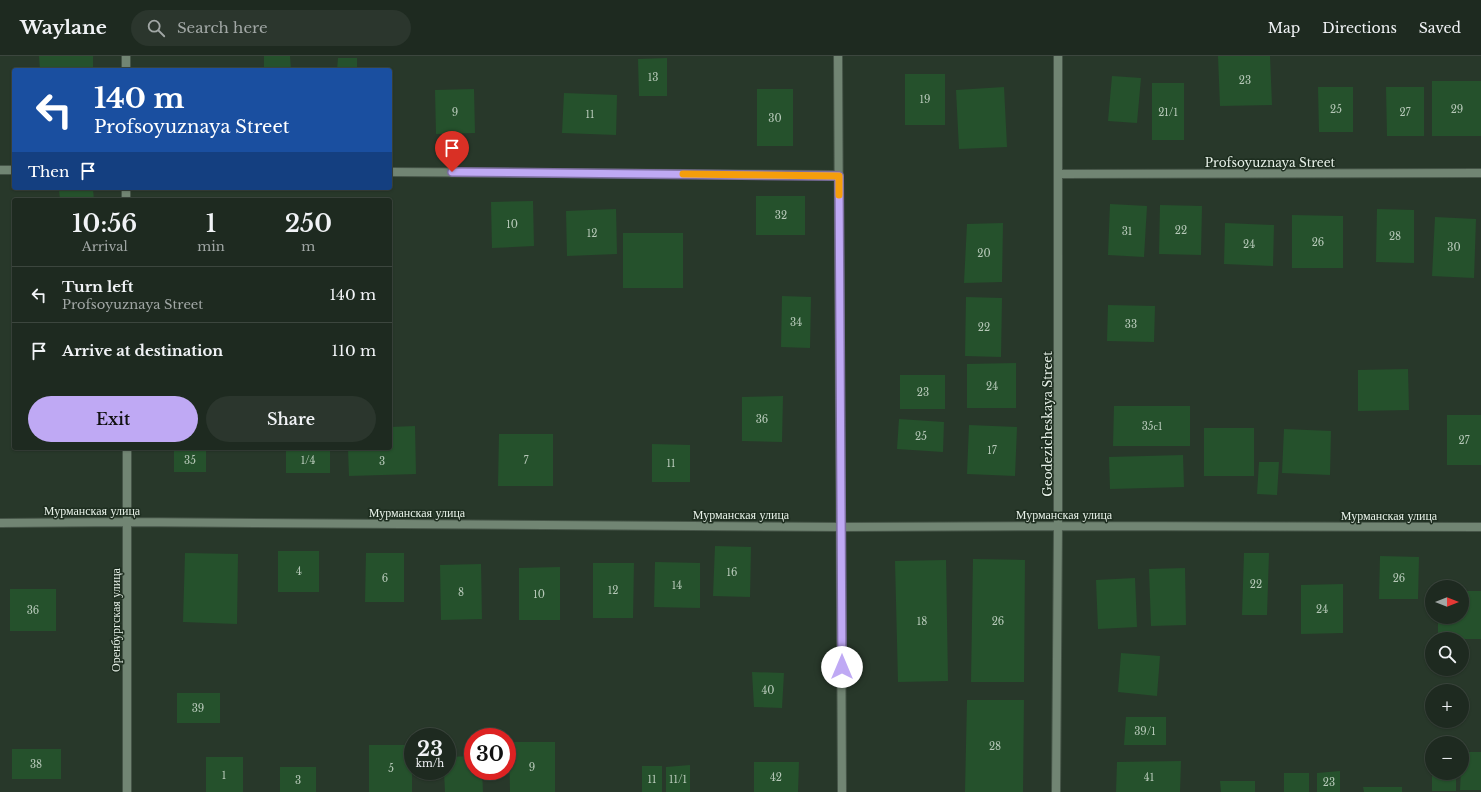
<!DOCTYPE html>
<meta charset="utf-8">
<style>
:root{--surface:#1e2a20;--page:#2b362d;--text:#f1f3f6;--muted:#a1a7a5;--line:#3c463e;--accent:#bfa9f4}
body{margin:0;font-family:"Libre Baskerville",serif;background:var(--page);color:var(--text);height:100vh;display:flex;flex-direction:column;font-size:15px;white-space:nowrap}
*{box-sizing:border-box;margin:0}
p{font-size:13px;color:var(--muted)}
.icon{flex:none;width:22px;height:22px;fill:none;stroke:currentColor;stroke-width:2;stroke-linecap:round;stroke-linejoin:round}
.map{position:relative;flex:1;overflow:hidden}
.drawer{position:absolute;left:12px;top:142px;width:380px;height:252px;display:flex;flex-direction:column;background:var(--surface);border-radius:4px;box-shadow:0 1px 3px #0004,0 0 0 1px var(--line)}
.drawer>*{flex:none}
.guide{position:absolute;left:12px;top:12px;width:380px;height:122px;border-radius:4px;box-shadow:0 1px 3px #0004,0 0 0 1px var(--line);background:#1a4fa0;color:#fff;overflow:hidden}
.needle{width:26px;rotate:90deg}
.tools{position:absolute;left:1425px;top:524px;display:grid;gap:8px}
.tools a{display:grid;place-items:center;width:44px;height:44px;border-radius:50%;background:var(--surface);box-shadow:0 1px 3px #0004,0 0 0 1px var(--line);font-size:20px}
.speed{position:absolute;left:404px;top:672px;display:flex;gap:8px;font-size:20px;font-weight:700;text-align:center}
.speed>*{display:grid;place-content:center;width:52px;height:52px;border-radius:50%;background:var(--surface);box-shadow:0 1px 3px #0004,0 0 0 1px var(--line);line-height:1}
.speed small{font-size:10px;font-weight:400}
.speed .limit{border:6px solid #d22;background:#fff;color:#111}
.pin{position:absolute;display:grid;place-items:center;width:34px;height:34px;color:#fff;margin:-41px -17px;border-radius:50% 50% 50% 0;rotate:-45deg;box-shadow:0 0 4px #0007}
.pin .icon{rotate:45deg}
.me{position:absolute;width:44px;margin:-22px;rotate:0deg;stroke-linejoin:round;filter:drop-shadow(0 0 3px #0008)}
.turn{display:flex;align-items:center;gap:14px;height:84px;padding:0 16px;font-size:18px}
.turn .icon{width:52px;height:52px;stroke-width:2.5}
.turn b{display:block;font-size:28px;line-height:34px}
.then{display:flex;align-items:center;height:38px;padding:0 16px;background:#0003;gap:8px;font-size:15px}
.eta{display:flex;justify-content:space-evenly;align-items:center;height:68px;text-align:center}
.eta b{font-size:24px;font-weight:600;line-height:28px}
.primary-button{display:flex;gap:8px;margin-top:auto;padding:8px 16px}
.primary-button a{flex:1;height:46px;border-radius:24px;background:var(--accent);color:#111;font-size:16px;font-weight:600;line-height:46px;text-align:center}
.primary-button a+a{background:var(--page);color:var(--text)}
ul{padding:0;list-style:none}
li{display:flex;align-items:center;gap:12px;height:56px;padding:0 16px;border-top:1px solid var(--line)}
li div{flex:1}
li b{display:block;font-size:15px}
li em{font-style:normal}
header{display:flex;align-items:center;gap:24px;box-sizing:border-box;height:56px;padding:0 20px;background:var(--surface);border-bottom:1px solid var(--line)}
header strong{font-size:19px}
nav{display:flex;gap:22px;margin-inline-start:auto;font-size:14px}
.search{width:280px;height:36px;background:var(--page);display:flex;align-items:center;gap:10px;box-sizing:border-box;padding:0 14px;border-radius:22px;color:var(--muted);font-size:15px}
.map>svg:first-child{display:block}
.building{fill:#25512c}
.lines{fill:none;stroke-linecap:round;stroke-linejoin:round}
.minor-casing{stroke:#465548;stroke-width:10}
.minor{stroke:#718573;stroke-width:8}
.route-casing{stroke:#7c6e9f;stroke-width:10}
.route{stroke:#bfa9f4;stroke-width:7}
.slow{stroke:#f59e0b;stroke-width:7}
.labels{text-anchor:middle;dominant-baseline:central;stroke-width:3;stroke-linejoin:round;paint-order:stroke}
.number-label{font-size:10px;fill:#b6c8b8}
.street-label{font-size:12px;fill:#e6f0e7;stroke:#1e2e20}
</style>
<header>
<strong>Waylane</strong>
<div class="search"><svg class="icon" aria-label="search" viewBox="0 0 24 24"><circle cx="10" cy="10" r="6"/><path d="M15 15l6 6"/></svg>Search here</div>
<nav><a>Map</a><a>Directions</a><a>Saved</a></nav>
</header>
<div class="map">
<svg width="1481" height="736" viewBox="0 0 1481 736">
<rect width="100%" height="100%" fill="#28382a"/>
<path class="building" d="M39 0H93V14H40Z
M264 0H290L291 14H264Z
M1218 0H1270L1272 49 1220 50Z
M338 2H357V14H337Z
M667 2V40H639L638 3Z
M905 18H945V69H905Z
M1112 20 1141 22 1137 67 1108 65Z
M1432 25H1481V80H1432Z
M1152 27H1184V84H1152Z
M1004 31 1007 91 959 93 956 34Z
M1318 31H1353V76H1319Z
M1386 31H1424V80H1387Z
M474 33 475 77 436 78 435 34Z
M757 33H793V90H757Z
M564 37 617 39 616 79 562 77Z
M93 133 94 144H60L59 134Z
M756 140H805V179H756Z
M533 145 534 190 492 192 491 146Z
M1110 148 1147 150 1144 201 1108 199Z
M1160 149 1202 150 1201 199 1159 198Z
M616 153 617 198 567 200 566 155Z
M1377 153 1414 154V207L1376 206Z
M1292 159 1343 160V212H1292Z
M1435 161 1476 163 1474 222 1432 220Z
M1003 167 1002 226 964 227 967 168Z
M1225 167 1274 169 1273 210 1224 208Z
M623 177H683V232H623Z
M782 240 811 241 810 292 781 291Z
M966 241 1002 242 1001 301 965 300Z
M1108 249 1155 250 1154 286 1107 285Z
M1016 307V352H967V308Z
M1408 313 1409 354 1358 355V314Z
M900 319H945V353H900Z
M783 340 782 386 742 385V341Z
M1114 350H1190V390H1113Z
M1447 359H1481V409H1447Z
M899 363 944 366 943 396 897 393Z
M969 369 1017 371 1015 420 967 418Z
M415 370 416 418 349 420 348 392H390V371Z
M1204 372H1254V420H1204Z
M1284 373 1331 375 1330 419 1282 417Z
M499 378H553V430H498Z
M652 388 690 389V426H652Z
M174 392H206V416H174Z
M286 392H330V417H286Z
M1183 399 1184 431 1110 433 1109 401Z
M1259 406H1279L1277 439 1257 438Z
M715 490 751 491 750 541 713 540Z
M278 495H319V536H278Z
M185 497 238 498 237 568 183 566Z
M366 497H404V546H365Z
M1244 497H1269L1267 559H1242Z
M1380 500 1419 501 1418 543H1379Z
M973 503 1025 504 1024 626H971Z
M946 504 948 625 898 626 895 505Z
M655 506 700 507V552L654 551Z
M593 507H634L633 562H593Z
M481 508 482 563 441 564 440 509Z
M560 511V564H519V512Z
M1185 512 1186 569 1151 570 1149 513Z
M1135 522 1137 571 1098 573 1096 524Z
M1343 528V577L1301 578V529Z
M10 533H56V575H10Z
M1462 535H1481V583H1438V561H1462Z
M1121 597 1160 600 1157 640 1118 636Z
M752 616 784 617 782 652 754 651Z
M177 637H220V667H177Z
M967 644H1024L1023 736H965Z
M1126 661H1166V689H1124Z
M509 686H555V736H510Z
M369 689H412V736H369Z
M12 693H61V723H12Z
M1462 696H1481V734H1460Z
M473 700V715H482L483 736H445L444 715H447V701Z
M206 701H243V736H206Z
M1181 705 1180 736H1116L1117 706Z
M754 706H799L798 736H754Z
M690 709V736H666V711Z
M642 710H662V736H642Z
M280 711H316V736H280Z
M1340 715V736H1317V717Z
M1284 717H1309V736H1284Z
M1432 717H1456V735H1432Z
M1220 725H1255V736H1221Z
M1363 731H1402V736H1364Z"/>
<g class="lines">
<defs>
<path id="minor" d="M126 0V14
M838 0 842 736
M0 114H14
M390 116 839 119
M1059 118 1481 117
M126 132V144
M127 392V736
M0 467 127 466 842 471 1058 470 1481 471
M1056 736 1058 470V0"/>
</defs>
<use href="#minor" class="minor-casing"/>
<use href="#minor" class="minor"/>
</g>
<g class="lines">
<defs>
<path id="route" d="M452 116 839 120 842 611"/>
</defs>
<use href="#route" class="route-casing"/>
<use href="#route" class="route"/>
<path class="slow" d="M683 118 839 120V139"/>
</g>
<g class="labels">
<g class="number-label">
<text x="653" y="21">13</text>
<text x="1245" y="24">23</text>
<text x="925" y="43">19</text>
<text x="1336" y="53">25</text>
<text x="1457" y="53">29</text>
<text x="455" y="56">9</text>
<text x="1168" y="56">21/1</text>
<text x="1405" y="56">27</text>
<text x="590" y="58">11</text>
<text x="775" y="62">30</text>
<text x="781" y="159">32</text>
<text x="512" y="168">10</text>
<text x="1181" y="174">22</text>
<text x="1127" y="175">31</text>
<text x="592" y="177">12</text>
<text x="1395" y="180">28</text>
<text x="1318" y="186">26</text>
<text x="1249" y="188">24</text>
<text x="1454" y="191">30</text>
<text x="984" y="197">20</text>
<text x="796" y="266">34</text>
<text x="1131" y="268">33</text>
<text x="984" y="271">22</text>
<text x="992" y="330">24</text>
<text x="923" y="336">23</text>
<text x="762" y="363">36</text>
<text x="1152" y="370">35с1</text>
<text x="921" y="380">25</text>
<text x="1464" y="384">27</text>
<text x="992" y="394">17</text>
<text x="190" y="404">35</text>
<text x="308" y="404">1/4</text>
<text x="526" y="404">7</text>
<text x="382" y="405">3</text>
<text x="671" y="407">11</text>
<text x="299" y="515">4</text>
<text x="732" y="516">16</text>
<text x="385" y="522">6</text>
<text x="1399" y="522">26</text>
<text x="1256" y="528">22</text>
<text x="677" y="529">14</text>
<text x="613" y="534">12</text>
<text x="461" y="536">8</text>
<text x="539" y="538">10</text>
<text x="1322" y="553">24</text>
<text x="33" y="554">36</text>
<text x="922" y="565">18</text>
<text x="998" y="565">26</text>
<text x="768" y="634">40</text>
<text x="198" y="652">39</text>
<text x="1145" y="675">39/1</text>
<text x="995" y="690">28</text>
<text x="36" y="708">38</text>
<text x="532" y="711">9</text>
<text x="391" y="712">5</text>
<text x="224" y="719">1</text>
<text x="776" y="721">42</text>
<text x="1149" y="721">41</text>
<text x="652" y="723">11</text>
<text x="678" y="723">11/1</text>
<text x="298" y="724">3</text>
<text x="1329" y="726">23</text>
</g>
<g class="street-label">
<text x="1270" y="106">Profsoyuznaya Street</text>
<text transform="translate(1047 368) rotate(-90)">Geodezicheskaya Street</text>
<text x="92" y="454">Мурманская улица</text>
<text x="417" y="456">Мурманская улица</text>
<text x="741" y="458">Мурманская улица</text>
<text x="1064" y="458">Мурманская улица</text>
<text x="1389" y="459">Мурманская улица</text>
<text transform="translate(115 564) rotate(-90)">Оренбургская улица</text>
</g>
</g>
</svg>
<div class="tools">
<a><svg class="needle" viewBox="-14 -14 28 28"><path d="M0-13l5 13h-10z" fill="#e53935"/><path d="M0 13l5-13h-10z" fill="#a1a7a5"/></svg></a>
<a><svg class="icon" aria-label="search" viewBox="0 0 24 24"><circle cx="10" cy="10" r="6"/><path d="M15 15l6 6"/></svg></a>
<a>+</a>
<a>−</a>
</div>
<div class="speed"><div>23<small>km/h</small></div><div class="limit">30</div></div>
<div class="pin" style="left:452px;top:116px;background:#d93025"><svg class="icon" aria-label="arrive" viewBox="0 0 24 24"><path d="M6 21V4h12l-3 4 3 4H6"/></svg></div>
<svg class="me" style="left:842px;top:611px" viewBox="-20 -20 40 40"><circle r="19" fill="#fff"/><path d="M0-13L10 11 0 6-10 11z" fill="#bfa9f4"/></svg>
<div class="guide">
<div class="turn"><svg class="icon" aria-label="left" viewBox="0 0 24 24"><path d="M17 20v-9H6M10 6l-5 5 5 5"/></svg><div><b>140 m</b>Profsoyuznaya Street</div></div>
<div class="then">Then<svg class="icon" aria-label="arrive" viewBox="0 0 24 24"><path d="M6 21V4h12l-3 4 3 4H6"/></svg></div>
</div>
<section class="drawer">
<div class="eta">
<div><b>10:56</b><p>Arrival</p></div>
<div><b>1</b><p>min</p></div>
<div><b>250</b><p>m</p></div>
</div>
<ul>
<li><svg class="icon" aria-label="left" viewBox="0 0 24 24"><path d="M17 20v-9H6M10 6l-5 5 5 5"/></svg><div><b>Turn left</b><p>Profsoyuznaya Street</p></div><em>140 m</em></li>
<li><svg class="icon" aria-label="arrive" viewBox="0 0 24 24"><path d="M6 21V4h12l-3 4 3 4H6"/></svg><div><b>Arrive at destination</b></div><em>110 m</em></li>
</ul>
<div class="primary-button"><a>Exit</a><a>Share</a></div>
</section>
</div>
